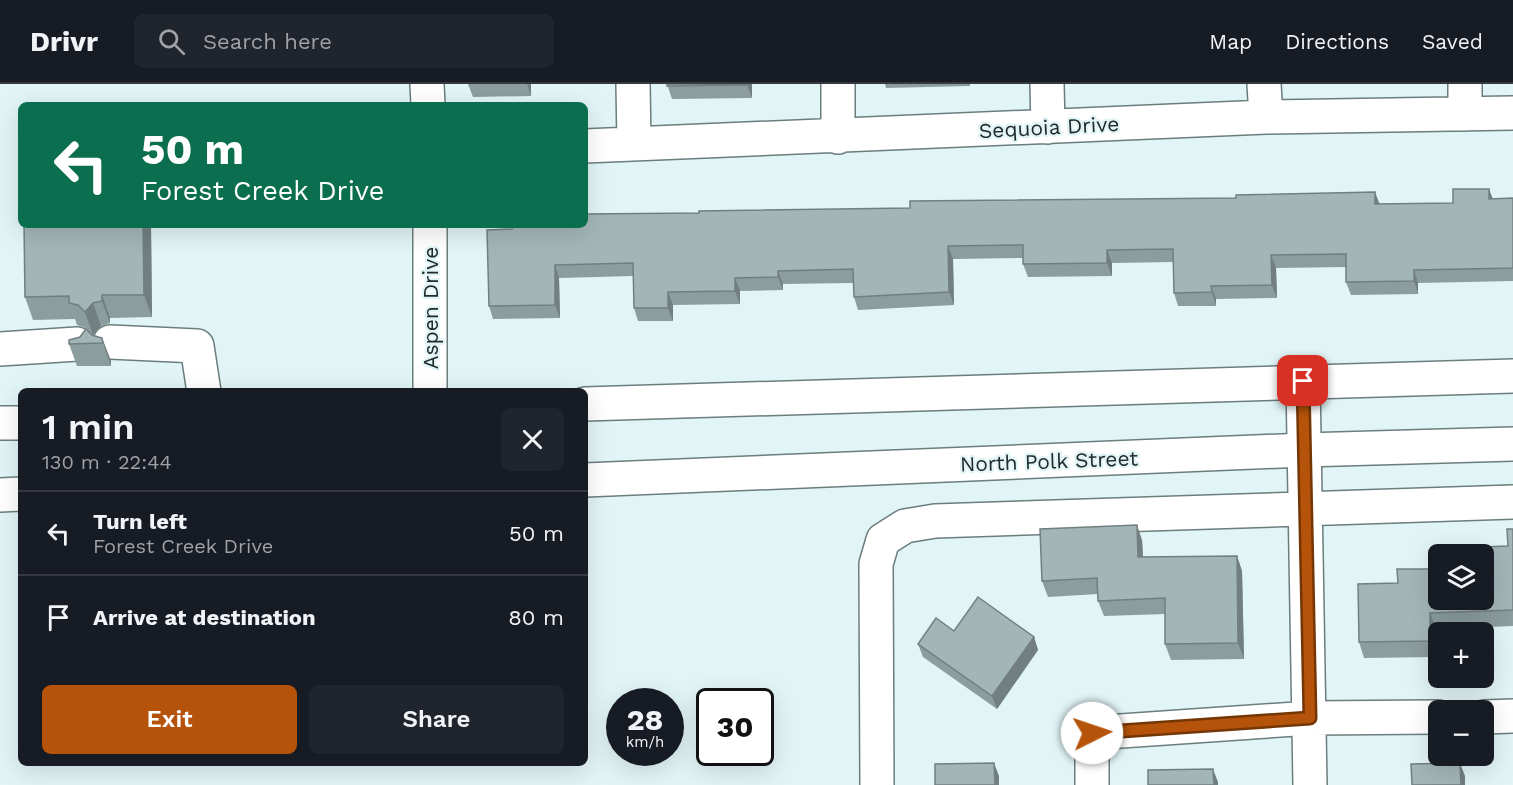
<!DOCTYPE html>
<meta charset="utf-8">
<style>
:root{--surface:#171b24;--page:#20242c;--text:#f1f3f6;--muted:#9ea1a6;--line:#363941;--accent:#b45309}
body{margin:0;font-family:"Work Sans",sans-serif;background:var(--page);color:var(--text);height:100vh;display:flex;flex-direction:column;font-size:22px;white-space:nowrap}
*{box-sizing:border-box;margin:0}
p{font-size:20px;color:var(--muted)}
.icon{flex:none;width:33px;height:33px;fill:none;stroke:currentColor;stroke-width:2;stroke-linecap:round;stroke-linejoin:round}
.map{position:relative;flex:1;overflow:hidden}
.drawer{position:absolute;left:18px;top:304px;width:570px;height:378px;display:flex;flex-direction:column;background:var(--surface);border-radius:9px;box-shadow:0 6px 24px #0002}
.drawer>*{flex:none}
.guide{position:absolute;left:18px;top:18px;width:570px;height:126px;border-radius:9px;box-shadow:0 6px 24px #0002;background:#0b6e4f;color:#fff;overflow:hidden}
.tools{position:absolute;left:1428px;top:460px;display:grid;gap:12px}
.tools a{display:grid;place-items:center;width:66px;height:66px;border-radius:9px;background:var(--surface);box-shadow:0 6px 24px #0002;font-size:30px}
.speed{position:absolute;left:606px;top:604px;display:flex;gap:12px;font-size:30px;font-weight:700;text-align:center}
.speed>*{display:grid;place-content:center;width:78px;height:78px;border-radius:50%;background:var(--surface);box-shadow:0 6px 24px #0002;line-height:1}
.speed small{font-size:15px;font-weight:400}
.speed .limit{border:3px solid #111;border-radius:9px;background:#fff;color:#111}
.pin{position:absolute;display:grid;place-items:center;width:51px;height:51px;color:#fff;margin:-26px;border-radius:12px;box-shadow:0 3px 9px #0006}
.me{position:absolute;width:66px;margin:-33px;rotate:86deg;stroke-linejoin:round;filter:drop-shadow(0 0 4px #0008)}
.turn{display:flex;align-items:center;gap:21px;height:126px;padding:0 24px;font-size:27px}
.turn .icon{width:78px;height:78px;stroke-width:2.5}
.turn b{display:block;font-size:42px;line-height:51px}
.round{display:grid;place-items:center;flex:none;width:63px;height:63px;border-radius:9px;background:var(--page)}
.summary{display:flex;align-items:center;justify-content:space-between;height:102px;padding:0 24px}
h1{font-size:36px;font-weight:600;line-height:45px}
.button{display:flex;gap:12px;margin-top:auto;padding:12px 24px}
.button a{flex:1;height:69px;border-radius:9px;background:var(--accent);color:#fff;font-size:24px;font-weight:600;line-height:69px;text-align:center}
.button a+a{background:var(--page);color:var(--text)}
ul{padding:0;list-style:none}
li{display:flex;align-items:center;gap:18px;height:84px;padding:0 24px;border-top:2px solid var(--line)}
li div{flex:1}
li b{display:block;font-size:22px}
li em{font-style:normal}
header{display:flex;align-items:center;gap:36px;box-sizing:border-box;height:84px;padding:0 30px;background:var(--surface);border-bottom:2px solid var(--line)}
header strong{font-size:28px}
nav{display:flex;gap:33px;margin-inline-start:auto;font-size:21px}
.search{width:420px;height:54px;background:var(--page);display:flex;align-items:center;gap:15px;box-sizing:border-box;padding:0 21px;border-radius:9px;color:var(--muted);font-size:22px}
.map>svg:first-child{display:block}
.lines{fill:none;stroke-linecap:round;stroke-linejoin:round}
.minor-casing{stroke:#6b7d7e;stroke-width:36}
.major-casing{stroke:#6b7d7e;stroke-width:36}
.minor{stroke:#fff;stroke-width:33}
.major{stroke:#fff;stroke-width:33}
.wall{fill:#8c9d9d}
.shaded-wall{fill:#727f80}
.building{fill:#a3b6b7;stroke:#727f80;stroke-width:1.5}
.route-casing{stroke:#753606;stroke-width:15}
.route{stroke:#b45309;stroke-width:10}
.labels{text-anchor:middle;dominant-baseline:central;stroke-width:4.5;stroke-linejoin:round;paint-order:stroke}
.street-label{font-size:21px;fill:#232a2b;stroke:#e1f4f6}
</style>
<header>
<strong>Drivr</strong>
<div class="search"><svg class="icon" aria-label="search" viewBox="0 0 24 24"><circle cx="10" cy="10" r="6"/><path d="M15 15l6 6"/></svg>Search here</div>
<nav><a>Map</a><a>Directions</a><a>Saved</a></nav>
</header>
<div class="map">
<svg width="1513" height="701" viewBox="0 0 1513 701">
<rect width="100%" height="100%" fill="#e1f4f6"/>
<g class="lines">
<defs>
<path id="minor" d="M427 0 428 21
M633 0 634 60
M838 0V53
M1047 0 1048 43
M1264 0 1266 33
M1465 0V30
M585 62 1266 33 1513 29
M110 258 197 262 204 308
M0 265 77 260
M1303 297 1310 701
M430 308V141
M1484 633 1513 632
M877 701 876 480 883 456 905 442 935 437 1513 418
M1092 701V649L1310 634 1438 633"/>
<path id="major" d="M585 320 1513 292
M0 339H21
M585 396 1304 366 1513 360
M0 411 21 410"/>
</defs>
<use href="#minor" class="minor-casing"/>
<use href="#major" class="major-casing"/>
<use href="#minor" class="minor"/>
<use href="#major" class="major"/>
</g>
<path class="wall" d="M468 0H531V12L473 13Z
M667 0H752V14L672 15Z
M885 0H970V2L886 4Z
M1489 105 1492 115 1513 114V197L1418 199V210L1351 211 1346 198V183L1276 184 1277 214 1216 215V222H1178L1174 209 1173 178 1112 179V192L1028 193 1023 180V174L953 175 954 221 858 226 854 213 853 199 783 200V206L740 207V220L673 221V237H638L634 224 633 192 559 194 560 234 493 235 489 222 512 145 699 129 1453 119Z
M151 141 152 233 110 234V239L101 242 93 251 86 244 77 241 75 235 33 236 25 213Z
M92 251 102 254 111 277V282H77L69 260Z
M1513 445V542L1436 545V573L1364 574 1359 558 1398 499 1438 516 1508 462Z
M1142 456 1143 473 1237 472 1242 487 1244 575 1171 576 1165 560V530L1104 532 1098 517V510L1048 513 1042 497Z
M954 547 1034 553 1038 566 997 625 923 573 918 560Z"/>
<path class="shaded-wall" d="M527 0H531V12Z
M747 0H752V14L747 1Z
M1489 105 1494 118 1489 115Z
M1375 108 1380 121 1375 120Z
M143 141H151L152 233 144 211Z
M948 162 953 175 954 221 949 208Z
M1107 166 1112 179V192L1107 179Z
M1271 171 1276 184 1277 214 1272 201Z
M555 181 559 194 560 234 555 221Z
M1414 186 1418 199V210L1414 197Z
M778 187 783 200V206L778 193Z
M735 194 740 207V220L735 207Z
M1211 202 1216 215V222L1212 208Z
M668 208 673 221V237L668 224Z
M102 211 110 234V239L102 217Z
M93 219 101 242 93 251 85 228Z
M102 254 111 277V282L103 259Z
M1137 441 1142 456 1144 489 1138 473Z
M1237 472 1242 487 1244 575 1238 559Z
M1430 529 1436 545V573L1430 557Z
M1034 553 1038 566 997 625 992 612Z
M994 679 999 692V701H995Z
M1460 679 1465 692V701H1461Z
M1213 685 1218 698V701H1214Z"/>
<path class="building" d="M667 0H747V1L667 2Z
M1453 105H1489V115L1513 114V184L1414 186V197L1346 198V170L1271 171 1272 201 1211 202 1212 208 1174 209 1173 165 1107 166V179L1023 180V161L948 162 949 208 854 213 853 185 778 187V193L735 194V207L668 208V224H634L633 179 555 181V221L489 222 487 146 512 145V141H585V130L699 129V127L910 124V117L1236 114V111L1375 108V120L1453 119Z
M24 141H143L144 211H102V217L93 219 85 228 78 221 69 219V212L25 213Z
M86 245 92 251 102 254 103 259 69 260V256L80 253Z
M1137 441 1138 473 1237 472 1238 559 1165 560V514L1098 517 1097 494 1042 497 1040 445Z
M1507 445H1513V526L1430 529V557L1359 558 1358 500 1398 499 1397 485H1438V516H1484V471H1454V464L1508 462Z
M978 513 1034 553 992 612 918 560 936 534 954 547Z
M994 679 995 701H935V680Z
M1460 679 1461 701H1412L1411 680Z
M1213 685 1214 701H1148V686Z"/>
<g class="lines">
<defs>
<path id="route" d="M1092 649 1310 634 1303 297"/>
</defs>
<use href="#route" class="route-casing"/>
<use href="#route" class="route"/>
</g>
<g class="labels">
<g class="street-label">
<text transform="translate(1049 43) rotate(-3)">Sequoia Drive</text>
<text transform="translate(430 224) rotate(-90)">Aspen Drive</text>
<text transform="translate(1049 377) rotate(-2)">North Polk Street</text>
</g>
</g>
</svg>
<div class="tools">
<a><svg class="icon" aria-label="layers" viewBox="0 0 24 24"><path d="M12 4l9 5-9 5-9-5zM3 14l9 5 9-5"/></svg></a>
<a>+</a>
<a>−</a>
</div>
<div class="speed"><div>28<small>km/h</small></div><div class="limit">30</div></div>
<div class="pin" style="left:1303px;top:297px;background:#d93025"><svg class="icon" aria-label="arrive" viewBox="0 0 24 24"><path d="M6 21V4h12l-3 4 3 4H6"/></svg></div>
<svg class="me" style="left:1092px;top:649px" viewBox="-20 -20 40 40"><circle r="19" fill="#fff"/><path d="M0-13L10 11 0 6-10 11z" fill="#b45309"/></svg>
<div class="guide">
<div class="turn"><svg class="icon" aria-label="left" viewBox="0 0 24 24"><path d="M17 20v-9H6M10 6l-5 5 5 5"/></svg><div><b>50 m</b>Forest Creek Drive</div></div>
</div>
<section class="drawer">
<div class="summary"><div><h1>1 min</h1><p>130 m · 22:44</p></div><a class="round"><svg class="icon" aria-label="close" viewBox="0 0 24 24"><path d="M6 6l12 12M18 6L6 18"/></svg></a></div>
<ul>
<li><svg class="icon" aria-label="left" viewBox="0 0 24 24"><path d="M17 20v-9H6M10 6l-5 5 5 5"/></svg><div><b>Turn left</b><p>Forest Creek Drive</p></div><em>50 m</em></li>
<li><svg class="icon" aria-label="arrive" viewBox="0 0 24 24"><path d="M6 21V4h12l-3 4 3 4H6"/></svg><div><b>Arrive at destination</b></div><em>80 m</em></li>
</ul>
<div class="button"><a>Exit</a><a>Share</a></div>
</section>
</div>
